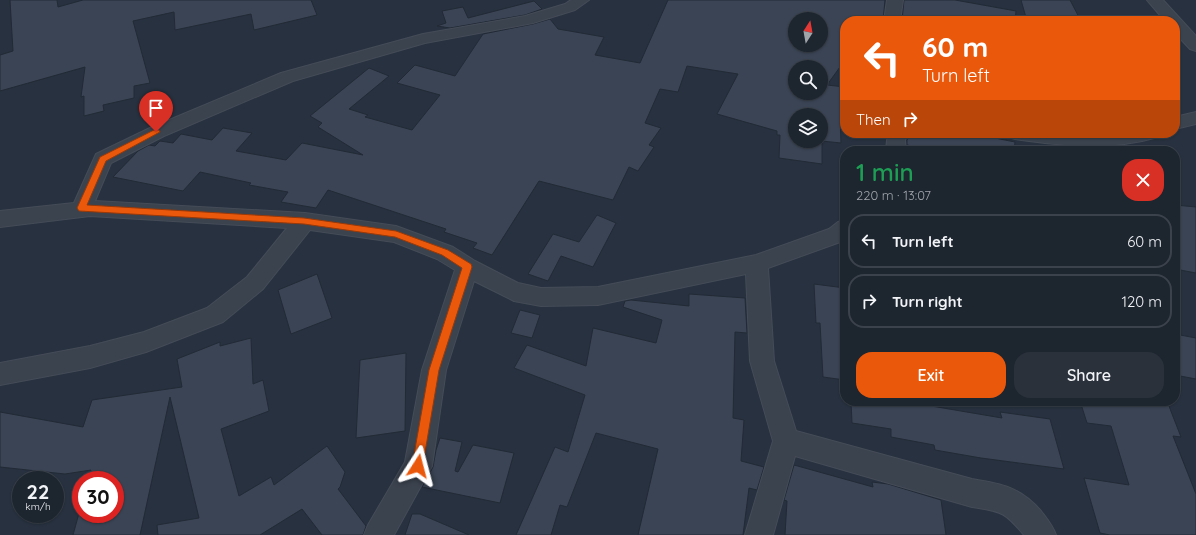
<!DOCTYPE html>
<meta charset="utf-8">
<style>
:root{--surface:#1d252f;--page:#2a313b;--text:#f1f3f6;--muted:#a0a5aa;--line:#3b424b;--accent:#ea580c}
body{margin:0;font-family:Quicksand,sans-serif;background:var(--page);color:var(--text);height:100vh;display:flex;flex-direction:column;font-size:15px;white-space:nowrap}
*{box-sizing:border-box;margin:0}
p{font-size:13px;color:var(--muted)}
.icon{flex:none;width:22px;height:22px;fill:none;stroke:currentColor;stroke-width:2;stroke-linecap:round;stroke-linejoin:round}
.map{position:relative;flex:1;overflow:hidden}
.sheet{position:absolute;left:840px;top:146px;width:340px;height:260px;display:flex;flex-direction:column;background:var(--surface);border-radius:16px;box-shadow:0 1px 3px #0004,0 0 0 1px var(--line)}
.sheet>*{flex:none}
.top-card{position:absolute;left:840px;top:16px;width:340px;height:122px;border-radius:16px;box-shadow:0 1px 3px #0004,0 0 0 1px var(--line);background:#ea580c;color:#fff;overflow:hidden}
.needle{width:26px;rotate:11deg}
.controls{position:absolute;left:788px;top:12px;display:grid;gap:8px}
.controls a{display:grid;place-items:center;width:40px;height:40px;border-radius:50%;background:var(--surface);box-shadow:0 1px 3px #0004,0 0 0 1px var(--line);font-size:20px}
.speed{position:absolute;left:12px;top:471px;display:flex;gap:8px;font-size:20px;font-weight:700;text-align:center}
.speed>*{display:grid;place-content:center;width:52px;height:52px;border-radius:50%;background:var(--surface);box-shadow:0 1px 3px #0004,0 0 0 1px var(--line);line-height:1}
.speed small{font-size:10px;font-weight:400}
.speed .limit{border:6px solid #d22;background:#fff;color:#111}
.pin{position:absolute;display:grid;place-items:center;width:34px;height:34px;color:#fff;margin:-41px -17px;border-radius:50% 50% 50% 0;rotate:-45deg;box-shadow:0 0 4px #0007}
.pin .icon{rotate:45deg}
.me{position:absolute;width:44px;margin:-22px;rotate:9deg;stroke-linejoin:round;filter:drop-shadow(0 0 3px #0008)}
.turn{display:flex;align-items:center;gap:14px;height:84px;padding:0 16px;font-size:18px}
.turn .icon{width:52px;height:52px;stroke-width:2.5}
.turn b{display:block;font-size:28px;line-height:34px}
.then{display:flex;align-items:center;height:38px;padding:0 16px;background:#0003;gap:8px;font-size:15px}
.round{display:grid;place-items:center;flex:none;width:42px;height:42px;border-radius:16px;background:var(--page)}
.summary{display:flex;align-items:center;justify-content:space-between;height:68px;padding:0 16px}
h1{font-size:24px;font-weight:600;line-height:30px;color:#1e9e55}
.cta{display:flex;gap:8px;margin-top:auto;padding:8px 16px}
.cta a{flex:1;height:46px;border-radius:16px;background:var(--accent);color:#fff;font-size:16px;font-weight:600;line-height:46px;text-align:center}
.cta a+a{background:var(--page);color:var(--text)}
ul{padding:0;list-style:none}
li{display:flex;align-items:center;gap:12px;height:54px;margin:0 8px 6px;padding:0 8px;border:2px solid var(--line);border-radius:16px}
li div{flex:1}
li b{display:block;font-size:15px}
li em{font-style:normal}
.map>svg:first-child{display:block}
.building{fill:#3a4454;stroke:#222a36;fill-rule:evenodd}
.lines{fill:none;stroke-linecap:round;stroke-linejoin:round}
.minor-casing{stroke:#454c58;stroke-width:2}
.minor{fill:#3b434f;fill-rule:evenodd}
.route{fill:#ea580c;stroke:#983908}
</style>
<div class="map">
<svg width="1196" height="535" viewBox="0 0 1196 535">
<rect width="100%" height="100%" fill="#27313f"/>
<path class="building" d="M10 0H57L58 7 83 0H311L317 15 254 30 251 14 175 30 174 12 133 21 150 83 134 86V98L103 105 104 111 84 116V96L81 97 85 67 0 91V55L13 51Z
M668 0H885L883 21H845V60L827 85 845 87V115L840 114 841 143 822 141V164L779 158 780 135H777V131L717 114 738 74 687 66 678 92 660 89 645 123 661 128 649 145 654 147 638 171 629 167 613 200 539 181 492 255 473 248 477 243 444 232 446 229 328 190 316 208 281 202 288 192 249 185 251 183 200 172 183 191 113 177 138 151 149 145 155 146 160 141 173 143 181 134 212 140 223 128 252 133 236 151 286 160 302 143 363 155 318 127 322 123 310 116 369 68 389 76 349 109 368 115 365 117 412 130 440 95 397 83 415 65 455 76 483 34 533 24 550 19 558 29 604 37 595 55 640 63ZM795 19H821V45H795ZM795 67H821V93H795ZM795 115H821V141H795Z
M904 0H955L1016 11 1015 21H902Z
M1021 0H1070L1081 21H1027Z
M534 1 542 9 525 15 450 28 437 26 446 23 442 11 463 7 468 18Z
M910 133H970L1015 142 1014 151H937L907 145V140Z
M1175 205 1196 207V273L1175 269Z
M597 215 616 223 593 267 561 256 548 281 528 274 553 234 579 242Z
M317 274 332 318 291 334 278 290Z
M814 284 845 288V380L823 377 820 323H816Z
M689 294 745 298 747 333 735 332 733 418 744 420 741 461 764 467 757 490 749 488 743 535H638L658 449 596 433 567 507 560 505 551 535H516L555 447 568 452 585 395 514 368 527 345 586 366 593 328 656 343 662 320 623 307 625 301 631 300 689 306Z
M520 310 540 315 532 338 511 333Z
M1175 334 1196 338V379L1175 375Z
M251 338 253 384 263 380 269 411 221 429 239 496 271 477 274 485 327 446 345 472 340 487 338 489 366 526 363 535H322L302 509 260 535H158L157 525 199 518 170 397 140 535H73L81 506V514H115V480H88L91 470 65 474 0 467V412L83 427 92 400 182 387 177 359 220 342V346Z
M406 353 405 431 356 438 360 360Z
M851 401H902L1002 418 1000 412 1050 419 1064 469 981 458 935 450 934 445 891 437V429L852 423Z
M1080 401H1167L1181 437 1173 436 1196 494V535H1110L1100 533 1084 478 1129 485 1111 426 1087 423Z
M440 438 462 442 455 471 458 472 473 445 514 453 500 503 422 487 433 467 436 450Z
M794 465 873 487 872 482 888 484 941 500 946 535H785L787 501 784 500Z
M412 514H420L469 535H405Z"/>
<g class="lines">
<defs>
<path id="minor" d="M571 0H589L575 10 533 23 425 43 293 81 164 136 111 163 95 201 305 213 396 226 453 247 475 261 518 283 541 288 598 287 756 255 829 229 838 222 845 220V240L843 241 768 268 774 361 796 431 972 479C1002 484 1020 487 1041 511 1047 519 1053 526 1056 535H1024C1004 511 1002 512 972 507L795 456 773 535H745L773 441 750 361 746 274 598 305 541 306 514 301 474 281 446 370 432 466 394 535H364L368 525 405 462 422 370 455 270 437 259 394 242 310 230 263 289 223 322 146 352 90 368 0 385V363L90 346 144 332 207 308 247 277 287 228 90 216 0 227V211L74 203 96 154 150 128 281 73 423 34 525 16 565 4Z
M887 0H903L900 21H884Z
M1147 0H1163L1196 36V51L1190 49 1175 33V21H1165Z
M1196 112V124L1175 129V117Z
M891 133H909L905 140 906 151H886L887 140Z
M1006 133H1160L1158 137C1110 151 1064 146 1015 139L1008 137Z"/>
</defs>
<use href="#minor" class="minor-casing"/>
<use href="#minor" class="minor"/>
</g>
<path class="route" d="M154 130H159L160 132 106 161 87 205 304 218 396 231 448 250 471 264 472 267 439 370 422 470 418 471 414 470 412 466 429 370 462 268 442 255 395 237 304 224 79 211 77 208 100 157Z"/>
</svg>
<div class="controls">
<a><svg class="needle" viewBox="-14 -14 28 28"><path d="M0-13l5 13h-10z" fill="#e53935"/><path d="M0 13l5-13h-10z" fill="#a0a5aa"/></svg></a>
<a><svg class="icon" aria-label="search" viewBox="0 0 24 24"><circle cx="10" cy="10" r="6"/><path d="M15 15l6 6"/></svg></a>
<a><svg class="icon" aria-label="layers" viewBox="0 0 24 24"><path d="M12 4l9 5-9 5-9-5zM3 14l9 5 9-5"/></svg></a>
</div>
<div class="speed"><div>22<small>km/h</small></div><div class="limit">30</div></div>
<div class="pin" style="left:156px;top:132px;background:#d93025"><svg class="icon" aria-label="arrive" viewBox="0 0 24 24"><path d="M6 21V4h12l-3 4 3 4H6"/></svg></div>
<svg class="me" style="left:418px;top:466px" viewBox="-20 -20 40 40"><path d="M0-17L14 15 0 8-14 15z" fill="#ea580c" stroke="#fff" stroke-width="4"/></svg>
<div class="top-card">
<div class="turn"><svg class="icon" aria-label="left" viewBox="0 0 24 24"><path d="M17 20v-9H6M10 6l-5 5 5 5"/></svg><div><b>60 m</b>Turn left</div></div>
<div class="then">Then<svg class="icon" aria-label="right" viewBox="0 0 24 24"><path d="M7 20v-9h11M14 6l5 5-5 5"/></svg></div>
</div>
<section class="sheet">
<div class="summary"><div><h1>1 min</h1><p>220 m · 13:07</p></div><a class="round" style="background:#d93025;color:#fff"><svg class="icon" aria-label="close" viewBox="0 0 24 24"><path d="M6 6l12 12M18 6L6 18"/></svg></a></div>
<ul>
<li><svg class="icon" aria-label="left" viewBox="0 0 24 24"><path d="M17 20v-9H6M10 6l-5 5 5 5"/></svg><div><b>Turn left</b></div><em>60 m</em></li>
<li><svg class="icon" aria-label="right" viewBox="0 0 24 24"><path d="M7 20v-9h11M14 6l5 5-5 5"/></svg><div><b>Turn right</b></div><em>120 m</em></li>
</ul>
<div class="cta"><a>Exit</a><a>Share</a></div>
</section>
</div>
